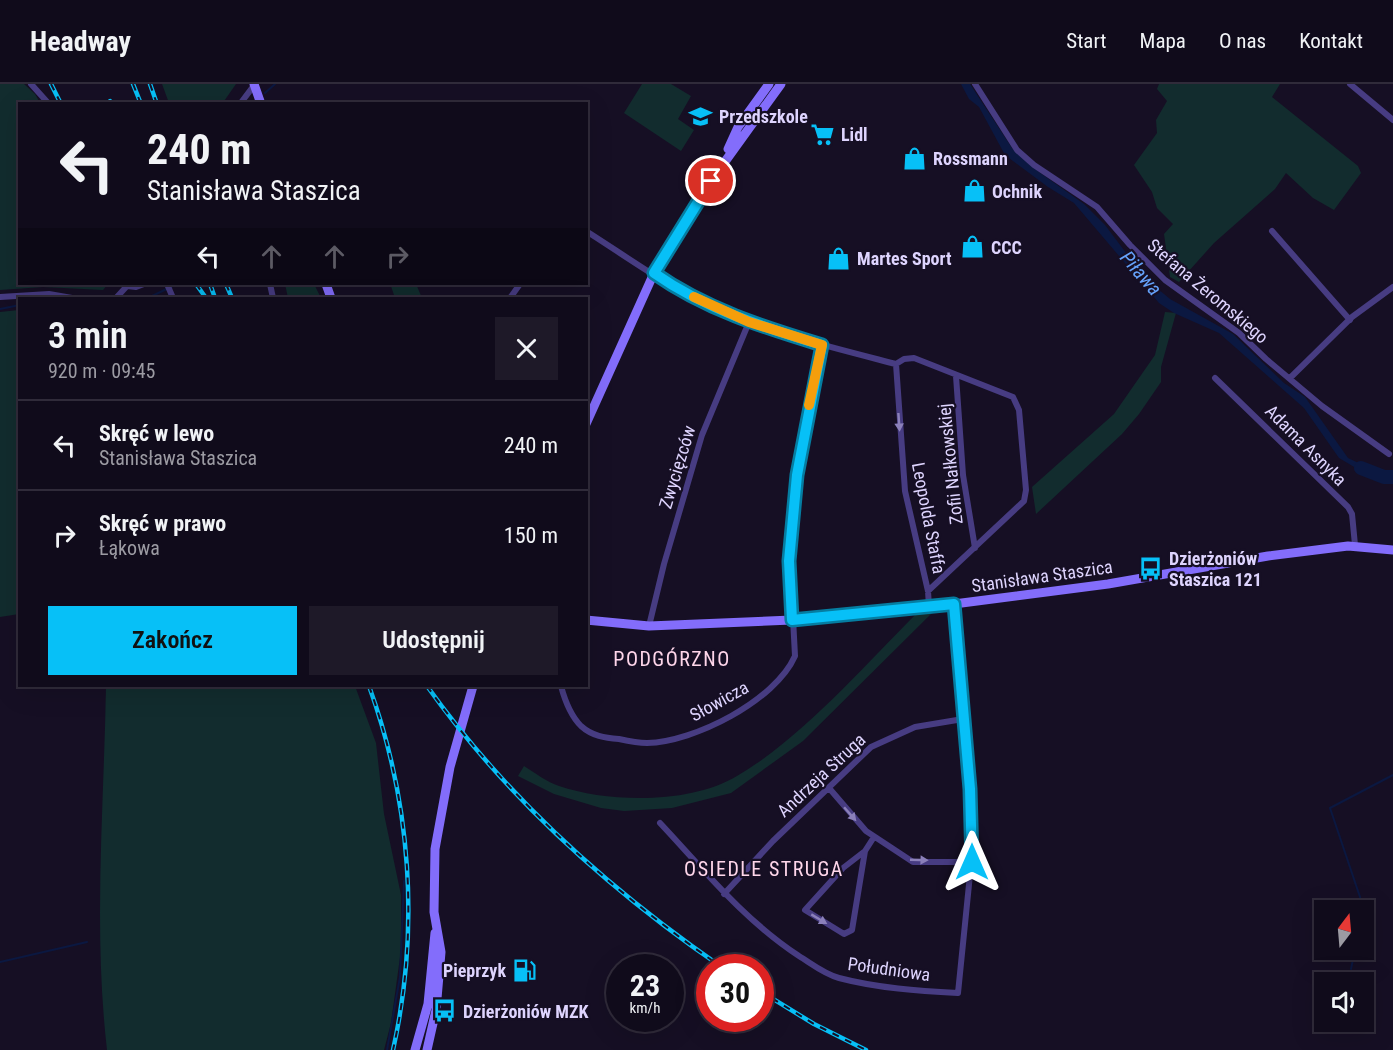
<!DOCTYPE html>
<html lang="pl">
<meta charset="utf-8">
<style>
:root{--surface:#100b1b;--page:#1e1928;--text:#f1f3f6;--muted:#9c9ba3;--line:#302b3a;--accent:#07c0f7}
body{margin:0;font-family:"Roboto Condensed",sans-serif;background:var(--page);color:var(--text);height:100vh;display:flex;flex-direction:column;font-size:22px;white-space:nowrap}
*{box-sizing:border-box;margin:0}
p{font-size:20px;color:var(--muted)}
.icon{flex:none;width:33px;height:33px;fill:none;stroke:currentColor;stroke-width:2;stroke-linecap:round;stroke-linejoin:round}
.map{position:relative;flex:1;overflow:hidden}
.side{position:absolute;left:18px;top:213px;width:570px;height:390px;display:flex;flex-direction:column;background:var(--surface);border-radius:0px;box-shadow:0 6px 24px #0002,0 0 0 2px var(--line)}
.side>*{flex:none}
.guide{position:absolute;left:18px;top:18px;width:570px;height:183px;border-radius:0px;box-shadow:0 6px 24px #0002,0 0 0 2px var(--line);background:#100b1b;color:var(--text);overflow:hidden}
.needle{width:39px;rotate:16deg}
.fabs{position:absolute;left:1314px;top:816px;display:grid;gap:12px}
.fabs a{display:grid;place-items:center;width:60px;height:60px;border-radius:0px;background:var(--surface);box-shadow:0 6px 24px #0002,0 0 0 2px var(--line);font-size:30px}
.speed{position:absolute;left:606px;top:870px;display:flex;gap:12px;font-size:30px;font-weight:700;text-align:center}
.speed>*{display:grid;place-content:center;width:78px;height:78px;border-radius:50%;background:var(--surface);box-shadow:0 6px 24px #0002,0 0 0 2px var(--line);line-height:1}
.speed small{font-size:15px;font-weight:400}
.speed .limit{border:9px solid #d22;background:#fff;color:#111}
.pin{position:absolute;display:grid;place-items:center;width:51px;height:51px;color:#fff;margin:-26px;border:3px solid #fff;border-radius:50%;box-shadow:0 2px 6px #0007}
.me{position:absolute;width:66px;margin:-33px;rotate:0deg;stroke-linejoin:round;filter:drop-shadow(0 0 4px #0008)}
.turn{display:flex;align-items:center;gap:21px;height:126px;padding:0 30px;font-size:27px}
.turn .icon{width:78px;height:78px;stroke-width:2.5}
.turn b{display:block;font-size:42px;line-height:51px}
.lanes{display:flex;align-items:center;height:57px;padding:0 30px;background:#0003;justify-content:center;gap:30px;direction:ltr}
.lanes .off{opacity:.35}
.round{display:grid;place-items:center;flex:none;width:63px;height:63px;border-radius:0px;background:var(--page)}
.head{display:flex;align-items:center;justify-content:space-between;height:102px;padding:0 30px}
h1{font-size:36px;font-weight:600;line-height:45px}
.action{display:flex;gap:12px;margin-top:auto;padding:12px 30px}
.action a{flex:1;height:69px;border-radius:0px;background:var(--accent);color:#111;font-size:24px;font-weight:600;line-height:69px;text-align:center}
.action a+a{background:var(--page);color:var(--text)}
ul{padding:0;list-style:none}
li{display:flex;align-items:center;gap:18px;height:90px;padding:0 30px;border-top:2px solid var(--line)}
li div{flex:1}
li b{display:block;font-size:22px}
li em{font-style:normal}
header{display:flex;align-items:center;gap:36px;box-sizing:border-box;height:84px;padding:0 30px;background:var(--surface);border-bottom:2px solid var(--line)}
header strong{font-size:28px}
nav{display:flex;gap:33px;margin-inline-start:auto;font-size:21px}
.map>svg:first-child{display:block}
.green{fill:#122c2e}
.water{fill:#0b1841}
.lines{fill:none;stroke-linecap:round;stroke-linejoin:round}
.stream{stroke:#0b1841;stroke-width:2}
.river{stroke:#0b1841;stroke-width:14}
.street{stroke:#473c82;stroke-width:6}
.secondary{stroke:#836dfb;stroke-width:9}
.rail-casing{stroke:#07c0f7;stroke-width:4.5}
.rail{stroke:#160f24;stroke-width:2;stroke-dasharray:7;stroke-linecap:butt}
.oneway{fill:#8b80ba}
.route-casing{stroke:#057da1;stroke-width:15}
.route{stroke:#07c0f7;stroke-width:10}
.slow{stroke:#f59e0b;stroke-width:10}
.labels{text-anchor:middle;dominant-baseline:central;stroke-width:4.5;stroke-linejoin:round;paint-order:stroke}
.poi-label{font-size:18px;font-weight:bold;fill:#ded4fe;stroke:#160f24;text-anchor:start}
.street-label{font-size:18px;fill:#ded4fe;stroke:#160f24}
.water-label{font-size:20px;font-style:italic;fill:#65a2fb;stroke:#160f24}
.neighbourhood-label{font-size:20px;letter-spacing:1.5px;fill:#fed6ea;stroke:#160f24}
</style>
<header>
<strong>Headway</strong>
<nav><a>Start</a><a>Mapa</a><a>O nas</a><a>Kontakt</a></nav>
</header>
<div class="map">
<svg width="1393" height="966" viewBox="0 0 1393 966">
<rect width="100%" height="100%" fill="#160f24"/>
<path class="green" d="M0 0H24L35 10 40 19 20 20V200H108L103 206 43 203 0 206Z
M162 0H236L222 20 169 19Z
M642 0H671L691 12 678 35 694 46 681 67 624 29Z
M1159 0H1280L1272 13 1358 82 1361 89 1334 126 1313 114 1286 89 1275 105 1214 159 1179 198 1170 193 1164 150 1173 140 1157 124 1152 108 1134 81 1157 49 1156 36 1167 17 1157 5Z
M285 200H314L321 214H288Z
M399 200H416L422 214H395L391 202Z
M19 226V530L0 533V228Z
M1165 228 1176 229 1161 283V298L1139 330 1122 350 1036 430 1032 403 1114 330 1155 271Z
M932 529 803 657 731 709 672 724 624 727 601 724 554 710 518 692 524 682C535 689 547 698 559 702 609 719 691 720 737 692 803 653 862 584 916 530Z
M106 602H355L376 659 384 730 401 811V866L391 939 384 966H107C93 844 104 723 106 602Z"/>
<path class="water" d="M961 0H970L1012 64 1039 88 1084 120 1105 141 1142 190 1158 205 1170 215 1233 250 1284 299 1305 313 1348 374 1369 384 1393 388V394L1361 387 1339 374 1304 324 1219 249 1174 229 1159 219 1074 119 1048 103 1005 71 979 23 969 15Z"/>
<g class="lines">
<path class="stream" d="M265 9 275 0
M148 214 177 200
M0 225 20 221
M1361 826 1360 813 1330 724 1393 691
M0 878 87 858
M1351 885 1355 866
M1349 894 1351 898
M387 966 400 893 404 797"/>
<path class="river" d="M1361 384 1384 393H1393"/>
<path class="street" d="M31 0 49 20
M975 0 1017 66 1034 81 1097 123 1130 161 1165 196 1239 249 1266 275 1322 322 1389 370
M1350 0 1393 36
M385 19V20
M240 20 255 0
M586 147C627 173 668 203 712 223 771 249 834 264 896 280
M1272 147 1350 236
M167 200 173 214
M270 200 273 214
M0 213 49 210 72 214
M116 214 127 202 136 203 144 200
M510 214 520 200
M896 280 904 275 914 274 1013 313 1019 326 1026 406 1024 417 928 507
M896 280 905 407 928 507 929 522
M956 292 963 391 975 464
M1215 294 1348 423 1352 430 1355 461
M1290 294 1352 233 1393 203
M649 542 664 480 702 351 749 238
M561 602C565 617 570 631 581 642 592 652 605 654 619 655 628 657 637 659 647 659 694 658 775 617 795 572L790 477 797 391 822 261
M829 704 866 747 913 778H972
M660 739C704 786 744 836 799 872 812 880 824 890 839 894 877 904 919 907 958 909L973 761 970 704 954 520
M865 767 852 846 844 850 805 826 843 784 865 767 874 753
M724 810 773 757 871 663 915 643 963 635"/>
<path class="secondary" d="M254 0 261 20
M728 65 738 43 769 0
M326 200 331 214
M586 340 654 189 711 97 781 0
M586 536 649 542 792 536 954 520 1108 500 1268 472 1348 462 1393 466
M415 966 428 920 435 849
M427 966 436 926 441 868 434 828 435 765 450 683 473 602"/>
<defs>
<path id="rail" d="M51 0 61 20
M133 0 141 20
M150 0 157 20
M110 17 112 20
M196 200 206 214
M210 200 215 214
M226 200 232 214
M369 602C411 718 420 845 393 966
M427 602C506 713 611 807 723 884
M760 907 814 940 866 966"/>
</defs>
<use href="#rail" class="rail-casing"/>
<use href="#rail" class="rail"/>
</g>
<defs><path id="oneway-solid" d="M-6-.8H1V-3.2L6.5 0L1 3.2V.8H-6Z" transform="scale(1.5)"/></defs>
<g class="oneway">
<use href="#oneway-solid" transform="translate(899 338) rotate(86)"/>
<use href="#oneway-solid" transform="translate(850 730) rotate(49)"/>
<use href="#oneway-solid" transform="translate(919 776) rotate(2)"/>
<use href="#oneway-solid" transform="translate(819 835) rotate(31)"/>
</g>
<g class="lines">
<defs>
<path id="route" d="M711 97 654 189C705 225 763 243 822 261L797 391 789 477 792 536 954 520 970 705 972 778"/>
</defs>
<use href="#route" class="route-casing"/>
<use href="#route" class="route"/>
<path class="slow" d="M694 213 749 238 822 261 809 321"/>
</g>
<defs>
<symbol id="school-bare" viewBox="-9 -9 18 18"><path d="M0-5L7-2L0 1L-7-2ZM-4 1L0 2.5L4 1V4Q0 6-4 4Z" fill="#07c0f7" stroke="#160f24" stroke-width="2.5" paint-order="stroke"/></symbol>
<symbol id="supermarket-bare" viewBox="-9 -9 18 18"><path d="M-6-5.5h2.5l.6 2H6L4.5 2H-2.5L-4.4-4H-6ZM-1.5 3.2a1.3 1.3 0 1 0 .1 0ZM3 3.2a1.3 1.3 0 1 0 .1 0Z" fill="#07c0f7" stroke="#160f24" stroke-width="2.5" paint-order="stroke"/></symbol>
<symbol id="shop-bare" viewBox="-9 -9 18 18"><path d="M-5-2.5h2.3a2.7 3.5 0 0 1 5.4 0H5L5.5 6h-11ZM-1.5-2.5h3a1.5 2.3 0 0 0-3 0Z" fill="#07c0f7" stroke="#160f24" stroke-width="2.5" paint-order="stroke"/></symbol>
<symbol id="bus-bare" viewBox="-9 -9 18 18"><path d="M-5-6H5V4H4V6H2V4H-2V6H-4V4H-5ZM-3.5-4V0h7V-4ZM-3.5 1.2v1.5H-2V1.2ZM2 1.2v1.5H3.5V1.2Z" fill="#07c0f7" stroke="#160f24" stroke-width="2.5" paint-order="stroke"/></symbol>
<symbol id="fuel-bare" viewBox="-9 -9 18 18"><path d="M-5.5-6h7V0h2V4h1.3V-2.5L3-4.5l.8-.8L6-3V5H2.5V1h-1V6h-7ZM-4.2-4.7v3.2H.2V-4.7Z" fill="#07c0f7" stroke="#160f24" stroke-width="2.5" paint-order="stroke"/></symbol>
</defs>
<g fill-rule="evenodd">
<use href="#school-bare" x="684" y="16" width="33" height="33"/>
<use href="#supermarket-bare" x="806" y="34" width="33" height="33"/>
<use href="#shop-bare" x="898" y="58" width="33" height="33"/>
<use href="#shop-bare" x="958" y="90" width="33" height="33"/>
<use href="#shop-bare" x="956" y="146" width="33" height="33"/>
<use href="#shop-bare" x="822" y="158" width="33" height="33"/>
<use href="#bus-bare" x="1134" y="468" width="33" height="33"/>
<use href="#fuel-bare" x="508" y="870" width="33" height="33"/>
<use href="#bus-bare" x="428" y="910" width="33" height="33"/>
</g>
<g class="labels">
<g class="poi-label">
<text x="719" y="32">Przedszkole</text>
<text x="841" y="50">Lidl</text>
<text x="933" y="74">Rossmann</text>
<text x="992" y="107">Ochnik</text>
<text x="991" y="163">CCC</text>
<text x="857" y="174">Martes Sport</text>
<text x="1169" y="474">Dzierżoniów<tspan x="1169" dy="21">Staszica 121</tspan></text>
<text x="506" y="886" text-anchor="end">Pieprzyk</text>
<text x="463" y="927">Dzierżoniów MZK</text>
</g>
<g class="street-label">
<text transform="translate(1208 207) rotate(40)">Stefana Żeromskiego</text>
<text transform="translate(1306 361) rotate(45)">Adama Asnyka</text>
<text transform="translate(950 380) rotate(-96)">Zofii Nałkowskiej</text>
<text transform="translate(677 383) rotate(-73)">Zwycięzców</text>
<text transform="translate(929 434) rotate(79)">Leopolda Staffa</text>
<text transform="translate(1042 492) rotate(-8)">Stanisława Staszica</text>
<text transform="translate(719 617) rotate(-29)">Słowicza</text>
<text transform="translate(821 691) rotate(-43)">Andrzeja Struga</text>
<text transform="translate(889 885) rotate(8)">Południowa</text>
</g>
<g class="water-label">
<text transform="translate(1141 189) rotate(49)">Piława</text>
</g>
<g class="neighbourhood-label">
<text x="672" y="575">PODGÓRZNO</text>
<text x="764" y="785">OSIEDLE STRUGA</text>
</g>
</g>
</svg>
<div class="fabs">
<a><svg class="needle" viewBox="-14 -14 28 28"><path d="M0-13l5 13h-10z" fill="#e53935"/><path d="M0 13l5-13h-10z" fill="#9c9ba3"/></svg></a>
<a><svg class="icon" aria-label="sound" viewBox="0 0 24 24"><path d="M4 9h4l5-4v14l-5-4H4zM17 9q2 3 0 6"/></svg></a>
</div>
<div class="speed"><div>23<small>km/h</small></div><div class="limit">30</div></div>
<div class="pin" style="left:711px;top:97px;background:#d93025"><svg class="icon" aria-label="arrive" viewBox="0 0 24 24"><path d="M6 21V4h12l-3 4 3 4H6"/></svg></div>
<svg class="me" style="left:972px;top:778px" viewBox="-20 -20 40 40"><path d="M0-17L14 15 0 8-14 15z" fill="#07c0f7" stroke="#fff" stroke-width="4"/></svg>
<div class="guide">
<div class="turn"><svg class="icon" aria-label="left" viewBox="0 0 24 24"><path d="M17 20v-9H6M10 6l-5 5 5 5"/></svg><div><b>240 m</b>Stanisława Staszica</div></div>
<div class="lanes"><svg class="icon" aria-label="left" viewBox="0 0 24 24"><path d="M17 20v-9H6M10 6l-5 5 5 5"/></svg><svg class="icon off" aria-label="ahead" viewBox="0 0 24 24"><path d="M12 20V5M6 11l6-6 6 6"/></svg><svg class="icon off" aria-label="ahead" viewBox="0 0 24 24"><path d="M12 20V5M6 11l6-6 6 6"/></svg><svg class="icon off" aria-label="right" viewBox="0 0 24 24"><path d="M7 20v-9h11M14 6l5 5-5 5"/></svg></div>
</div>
<section class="side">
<div class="head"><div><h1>3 min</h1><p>920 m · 09:45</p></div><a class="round"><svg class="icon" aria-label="close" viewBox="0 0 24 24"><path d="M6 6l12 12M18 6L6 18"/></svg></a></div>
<ul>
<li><svg class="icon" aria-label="left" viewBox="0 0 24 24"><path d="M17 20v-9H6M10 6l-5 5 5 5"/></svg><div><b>Skręć w lewo</b><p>Stanisława Staszica</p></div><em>240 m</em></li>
<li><svg class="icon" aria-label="right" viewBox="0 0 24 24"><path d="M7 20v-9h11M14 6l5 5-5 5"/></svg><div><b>Skręć w prawo</b><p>Łąkowa</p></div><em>150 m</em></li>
</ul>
<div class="action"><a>Zakończ</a><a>Udostępnij</a></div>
</section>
</div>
